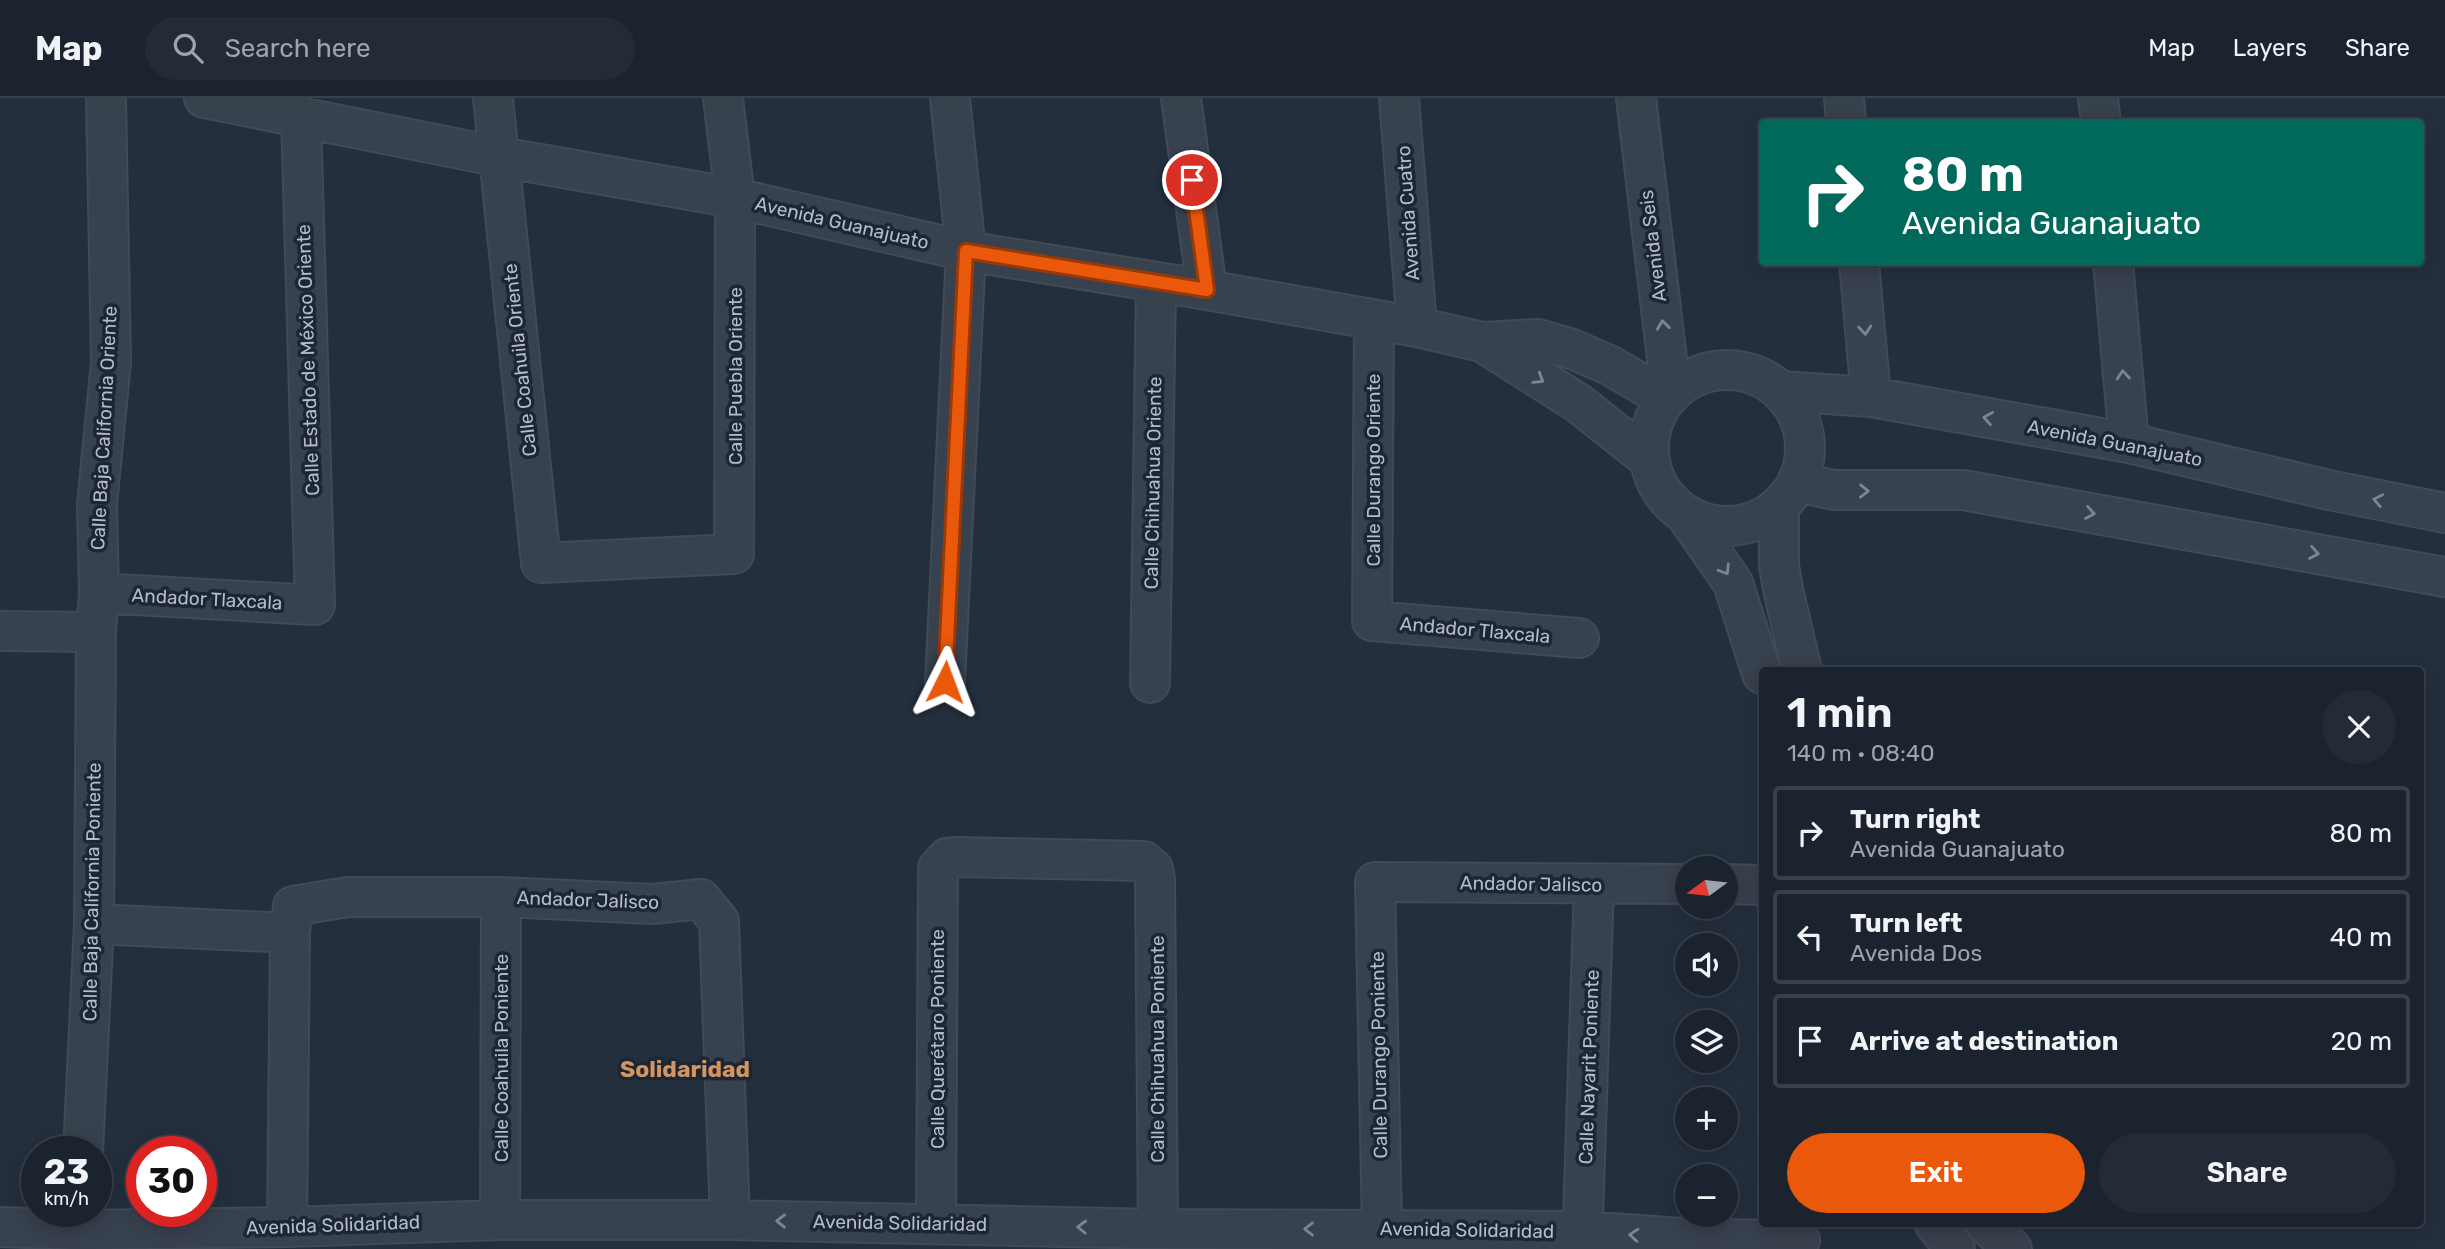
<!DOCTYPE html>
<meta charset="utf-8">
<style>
:root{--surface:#1b232e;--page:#242b36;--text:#f1f3f6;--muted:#a0a4aa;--line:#39404a;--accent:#ea580c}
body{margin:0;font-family:Rubik,sans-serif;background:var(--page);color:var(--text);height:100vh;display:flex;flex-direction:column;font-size:26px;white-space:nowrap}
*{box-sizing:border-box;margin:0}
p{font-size:23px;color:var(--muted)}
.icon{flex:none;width:38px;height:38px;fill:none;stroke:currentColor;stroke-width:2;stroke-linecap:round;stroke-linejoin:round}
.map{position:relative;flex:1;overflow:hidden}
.sheet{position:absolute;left:1759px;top:569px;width:665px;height:560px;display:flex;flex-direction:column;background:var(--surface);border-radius:7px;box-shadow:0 4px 18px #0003,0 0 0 2px var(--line)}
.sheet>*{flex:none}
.guide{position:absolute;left:1759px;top:21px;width:665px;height:147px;border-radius:7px;box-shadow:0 4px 18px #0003,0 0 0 2px var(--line);background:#00695c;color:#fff;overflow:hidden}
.needle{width:46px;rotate:255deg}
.fabs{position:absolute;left:1675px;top:758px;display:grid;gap:14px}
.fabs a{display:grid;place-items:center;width:63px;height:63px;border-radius:50%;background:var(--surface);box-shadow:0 4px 18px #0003,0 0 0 2px var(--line);font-size:35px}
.speed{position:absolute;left:21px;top:1038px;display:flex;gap:14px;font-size:35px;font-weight:700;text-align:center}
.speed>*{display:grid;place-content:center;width:91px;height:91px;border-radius:50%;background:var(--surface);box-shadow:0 4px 18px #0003,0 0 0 2px var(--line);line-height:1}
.speed small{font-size:18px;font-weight:400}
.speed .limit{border:10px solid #d22;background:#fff;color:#111}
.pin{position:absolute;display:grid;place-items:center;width:60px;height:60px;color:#fff;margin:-30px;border:4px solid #fff;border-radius:50%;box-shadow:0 2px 7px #0007}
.me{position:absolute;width:77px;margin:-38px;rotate:3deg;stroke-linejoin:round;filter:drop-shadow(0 0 5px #0008)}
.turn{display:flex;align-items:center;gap:24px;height:147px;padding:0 28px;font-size:32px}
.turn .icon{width:91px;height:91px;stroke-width:2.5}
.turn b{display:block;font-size:49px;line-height:60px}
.round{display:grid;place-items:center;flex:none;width:74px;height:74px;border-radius:37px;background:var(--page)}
.headline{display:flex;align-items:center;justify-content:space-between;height:119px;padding:0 28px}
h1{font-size:42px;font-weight:600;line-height:52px}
.primary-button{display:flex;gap:14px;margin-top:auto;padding:14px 28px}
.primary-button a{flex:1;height:80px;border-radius:42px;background:var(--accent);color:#fff;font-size:28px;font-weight:600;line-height:80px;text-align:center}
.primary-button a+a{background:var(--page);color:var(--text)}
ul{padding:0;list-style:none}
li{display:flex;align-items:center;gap:21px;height:94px;margin:0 14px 10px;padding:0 14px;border:4px solid var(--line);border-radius:7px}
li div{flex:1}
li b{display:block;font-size:26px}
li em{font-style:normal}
header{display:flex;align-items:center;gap:42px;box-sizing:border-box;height:98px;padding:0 35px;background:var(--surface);border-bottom:2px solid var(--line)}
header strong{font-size:33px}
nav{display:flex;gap:38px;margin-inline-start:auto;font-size:24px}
.search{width:490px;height:63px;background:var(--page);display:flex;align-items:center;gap:18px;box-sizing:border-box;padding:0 24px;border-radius:38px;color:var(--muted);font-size:26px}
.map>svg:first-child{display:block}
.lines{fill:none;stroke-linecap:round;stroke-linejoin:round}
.minor-casing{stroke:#414a57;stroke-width:42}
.minor{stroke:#38414e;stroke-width:38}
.oneway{stroke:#7c8592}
.route-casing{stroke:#983908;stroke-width:18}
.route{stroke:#ea580c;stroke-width:12}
.labels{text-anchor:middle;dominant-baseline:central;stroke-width:7;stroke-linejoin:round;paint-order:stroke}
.street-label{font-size:19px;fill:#b4bcc9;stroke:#1d2633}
.quarter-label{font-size:23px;font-weight:bold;fill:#d59563;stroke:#1d2633}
</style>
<header>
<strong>Map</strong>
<div class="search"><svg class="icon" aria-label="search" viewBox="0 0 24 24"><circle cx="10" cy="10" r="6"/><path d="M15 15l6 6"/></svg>Search here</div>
<nav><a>Map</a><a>Layers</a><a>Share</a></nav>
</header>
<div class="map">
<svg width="2445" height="1151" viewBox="0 0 2445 1151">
<rect width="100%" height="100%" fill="#242f3e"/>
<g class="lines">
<defs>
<path id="minor" d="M204 0 500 59 735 100 966 153 1207 192 1417 229 1482 244 1538 241 1572 251 1609 267 1666 300
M493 0 541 465 734 456 735 100 723 0
M1181 0 1207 192
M1399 0 1417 229
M1636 0 1671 295
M1844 0 1846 24
M2098 0 2101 24
M1859 164 1871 299
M2113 164 2129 345
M1374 221 1372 523 1579 540
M1482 244 1578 305 1650 362
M1649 350a78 78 0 1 1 156 0a78 78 0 1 1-156 0Z
M1781 293 1871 299 2129 345 2329 392 2445 415
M1797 384 1834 392H1963L2445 479
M1779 409V468L1784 496 1802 572
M1685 416 1733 485 1762 576
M99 495 315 507 301 18
M0 533 96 534
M945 584 966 153 950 0
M1150 585 1156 185
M1726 786 1762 787
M94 826 290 835
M83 1054 94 826 96 534 99 495 97 406 111 264 106 0
M500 1122 501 799
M1934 1125 1955 1151
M1985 1125 2012 1151
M936 1126 938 770 947 760 958 759 1144 763 1153 771 1155 781 1158 1131
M0 1129 80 1132 287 1129 500 1122H730L1158 1131 1584 1133 1695 1141 1800 1142
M287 1129 290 835 293 808 348 799H501L653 806 701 801 719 823 730 1122
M1382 1131 1375 784 1687 786
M1582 1151 1594 787"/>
</defs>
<use href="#minor" class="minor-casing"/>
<use href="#minor" class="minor"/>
</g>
<defs><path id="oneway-chevron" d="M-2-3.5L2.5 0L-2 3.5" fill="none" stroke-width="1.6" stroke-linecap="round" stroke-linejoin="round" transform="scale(1.75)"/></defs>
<g class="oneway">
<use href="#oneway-chevron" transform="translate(1663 227) rotate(-97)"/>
<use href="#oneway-chevron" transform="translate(1865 232) rotate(85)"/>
<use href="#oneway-chevron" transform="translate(2123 277) rotate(-95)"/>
<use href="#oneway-chevron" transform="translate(1539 281) rotate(32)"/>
<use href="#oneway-chevron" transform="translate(1988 320) rotate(-170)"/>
<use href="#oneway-chevron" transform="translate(1864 393) rotate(1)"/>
<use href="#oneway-chevron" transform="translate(2378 402) rotate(-169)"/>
<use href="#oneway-chevron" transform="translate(2090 415) rotate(10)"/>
<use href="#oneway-chevron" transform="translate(2314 455) rotate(10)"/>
<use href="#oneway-chevron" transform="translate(1725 472) rotate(58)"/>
<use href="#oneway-chevron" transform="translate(781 1123) rotate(-179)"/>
<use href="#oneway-chevron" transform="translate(1082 1129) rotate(-178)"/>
<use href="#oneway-chevron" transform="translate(1309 1131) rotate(180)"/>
<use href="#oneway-chevron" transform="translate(1634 1137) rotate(-176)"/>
</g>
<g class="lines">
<defs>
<path id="route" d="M945 584 966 153 1207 192 1192 82"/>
</defs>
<use href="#route" class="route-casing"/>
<use href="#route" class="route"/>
</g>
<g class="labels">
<g class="street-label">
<text transform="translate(1408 115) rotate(-94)">Avenida Cuatro</text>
<text transform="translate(842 125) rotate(13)">Avenida Guanajuato</text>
<text transform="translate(1653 148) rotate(-97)">Avenida Seis</text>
<text transform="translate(308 262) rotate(-92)">Calle Estado de México Oriente</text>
<text transform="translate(520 262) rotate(-96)">Calle Coahuila Oriente</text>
<text transform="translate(735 278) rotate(-90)">Calle Puebla Oriente</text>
<text transform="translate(104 330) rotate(-87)">Calle Baja California Oriente</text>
<text transform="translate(2115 345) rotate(11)">Avenida Guanajuato</text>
<text transform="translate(1373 372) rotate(-90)">Calle Durango Oriente</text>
<text transform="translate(1153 385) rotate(-89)">Calle Chihuahua Oriente</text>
<text transform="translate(207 501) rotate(3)">Andador Tlaxcala</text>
<text transform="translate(1475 532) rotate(5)">Andador Tlaxcala</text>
<text transform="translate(1531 786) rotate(1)">Andador Jalisco</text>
<text transform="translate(92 794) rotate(-89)">Calle Baja California Poniente</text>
<text transform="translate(588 802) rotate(2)">Andador Jalisco</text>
<text transform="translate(937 941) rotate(-90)">Calle Querétaro Poniente</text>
<text transform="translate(1157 951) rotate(-90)">Calle Chihuahua Poniente</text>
<text transform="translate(1379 957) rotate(-91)">Calle Durango Poniente</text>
<text transform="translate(501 960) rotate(-90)">Calle Coahuila Poniente</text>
<text transform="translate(1589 969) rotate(-88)">Calle Nayarit Poniente</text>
<text transform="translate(900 1125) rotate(1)">Avenida Solidaridad</text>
<text transform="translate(333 1127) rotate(-2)">Avenida Solidaridad</text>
<text transform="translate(1467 1132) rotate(1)">Avenida Solidaridad</text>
</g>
<g class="quarter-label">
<text x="685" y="971">Solidaridad</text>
</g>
</g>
</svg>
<div class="fabs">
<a><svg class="needle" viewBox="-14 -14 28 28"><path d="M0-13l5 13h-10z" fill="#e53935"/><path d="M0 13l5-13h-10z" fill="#a0a4aa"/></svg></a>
<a><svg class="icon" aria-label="sound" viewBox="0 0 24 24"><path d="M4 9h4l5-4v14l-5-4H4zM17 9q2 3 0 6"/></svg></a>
<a><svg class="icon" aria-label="layers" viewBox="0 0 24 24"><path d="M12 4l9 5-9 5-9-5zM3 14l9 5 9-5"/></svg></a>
<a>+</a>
<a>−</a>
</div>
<div class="speed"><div>23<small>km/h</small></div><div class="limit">30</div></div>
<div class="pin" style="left:1192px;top:82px;background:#d93025"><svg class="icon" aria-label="arrive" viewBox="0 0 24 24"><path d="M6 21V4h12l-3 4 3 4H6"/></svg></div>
<svg class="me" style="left:945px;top:584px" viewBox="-20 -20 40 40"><path d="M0-17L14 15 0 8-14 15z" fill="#ea580c" stroke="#fff" stroke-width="4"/></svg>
<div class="guide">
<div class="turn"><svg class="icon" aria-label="right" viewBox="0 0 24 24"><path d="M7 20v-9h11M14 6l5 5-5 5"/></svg><div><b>80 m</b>Avenida Guanajuato</div></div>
</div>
<section class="sheet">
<div class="headline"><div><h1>1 min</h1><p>140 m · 08:40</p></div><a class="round"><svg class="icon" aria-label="close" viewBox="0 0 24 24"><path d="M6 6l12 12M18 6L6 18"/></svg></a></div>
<ul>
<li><svg class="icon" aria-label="right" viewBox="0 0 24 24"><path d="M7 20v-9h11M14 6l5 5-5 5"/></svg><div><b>Turn right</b><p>Avenida Guanajuato</p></div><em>80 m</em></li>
<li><svg class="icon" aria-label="left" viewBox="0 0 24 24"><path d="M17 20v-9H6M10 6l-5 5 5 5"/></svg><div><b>Turn left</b><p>Avenida Dos</p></div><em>40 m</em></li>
<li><svg class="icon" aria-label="arrive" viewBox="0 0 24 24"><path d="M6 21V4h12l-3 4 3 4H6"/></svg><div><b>Arrive at destination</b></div><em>20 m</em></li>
</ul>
<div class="primary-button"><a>Exit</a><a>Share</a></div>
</section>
</div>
